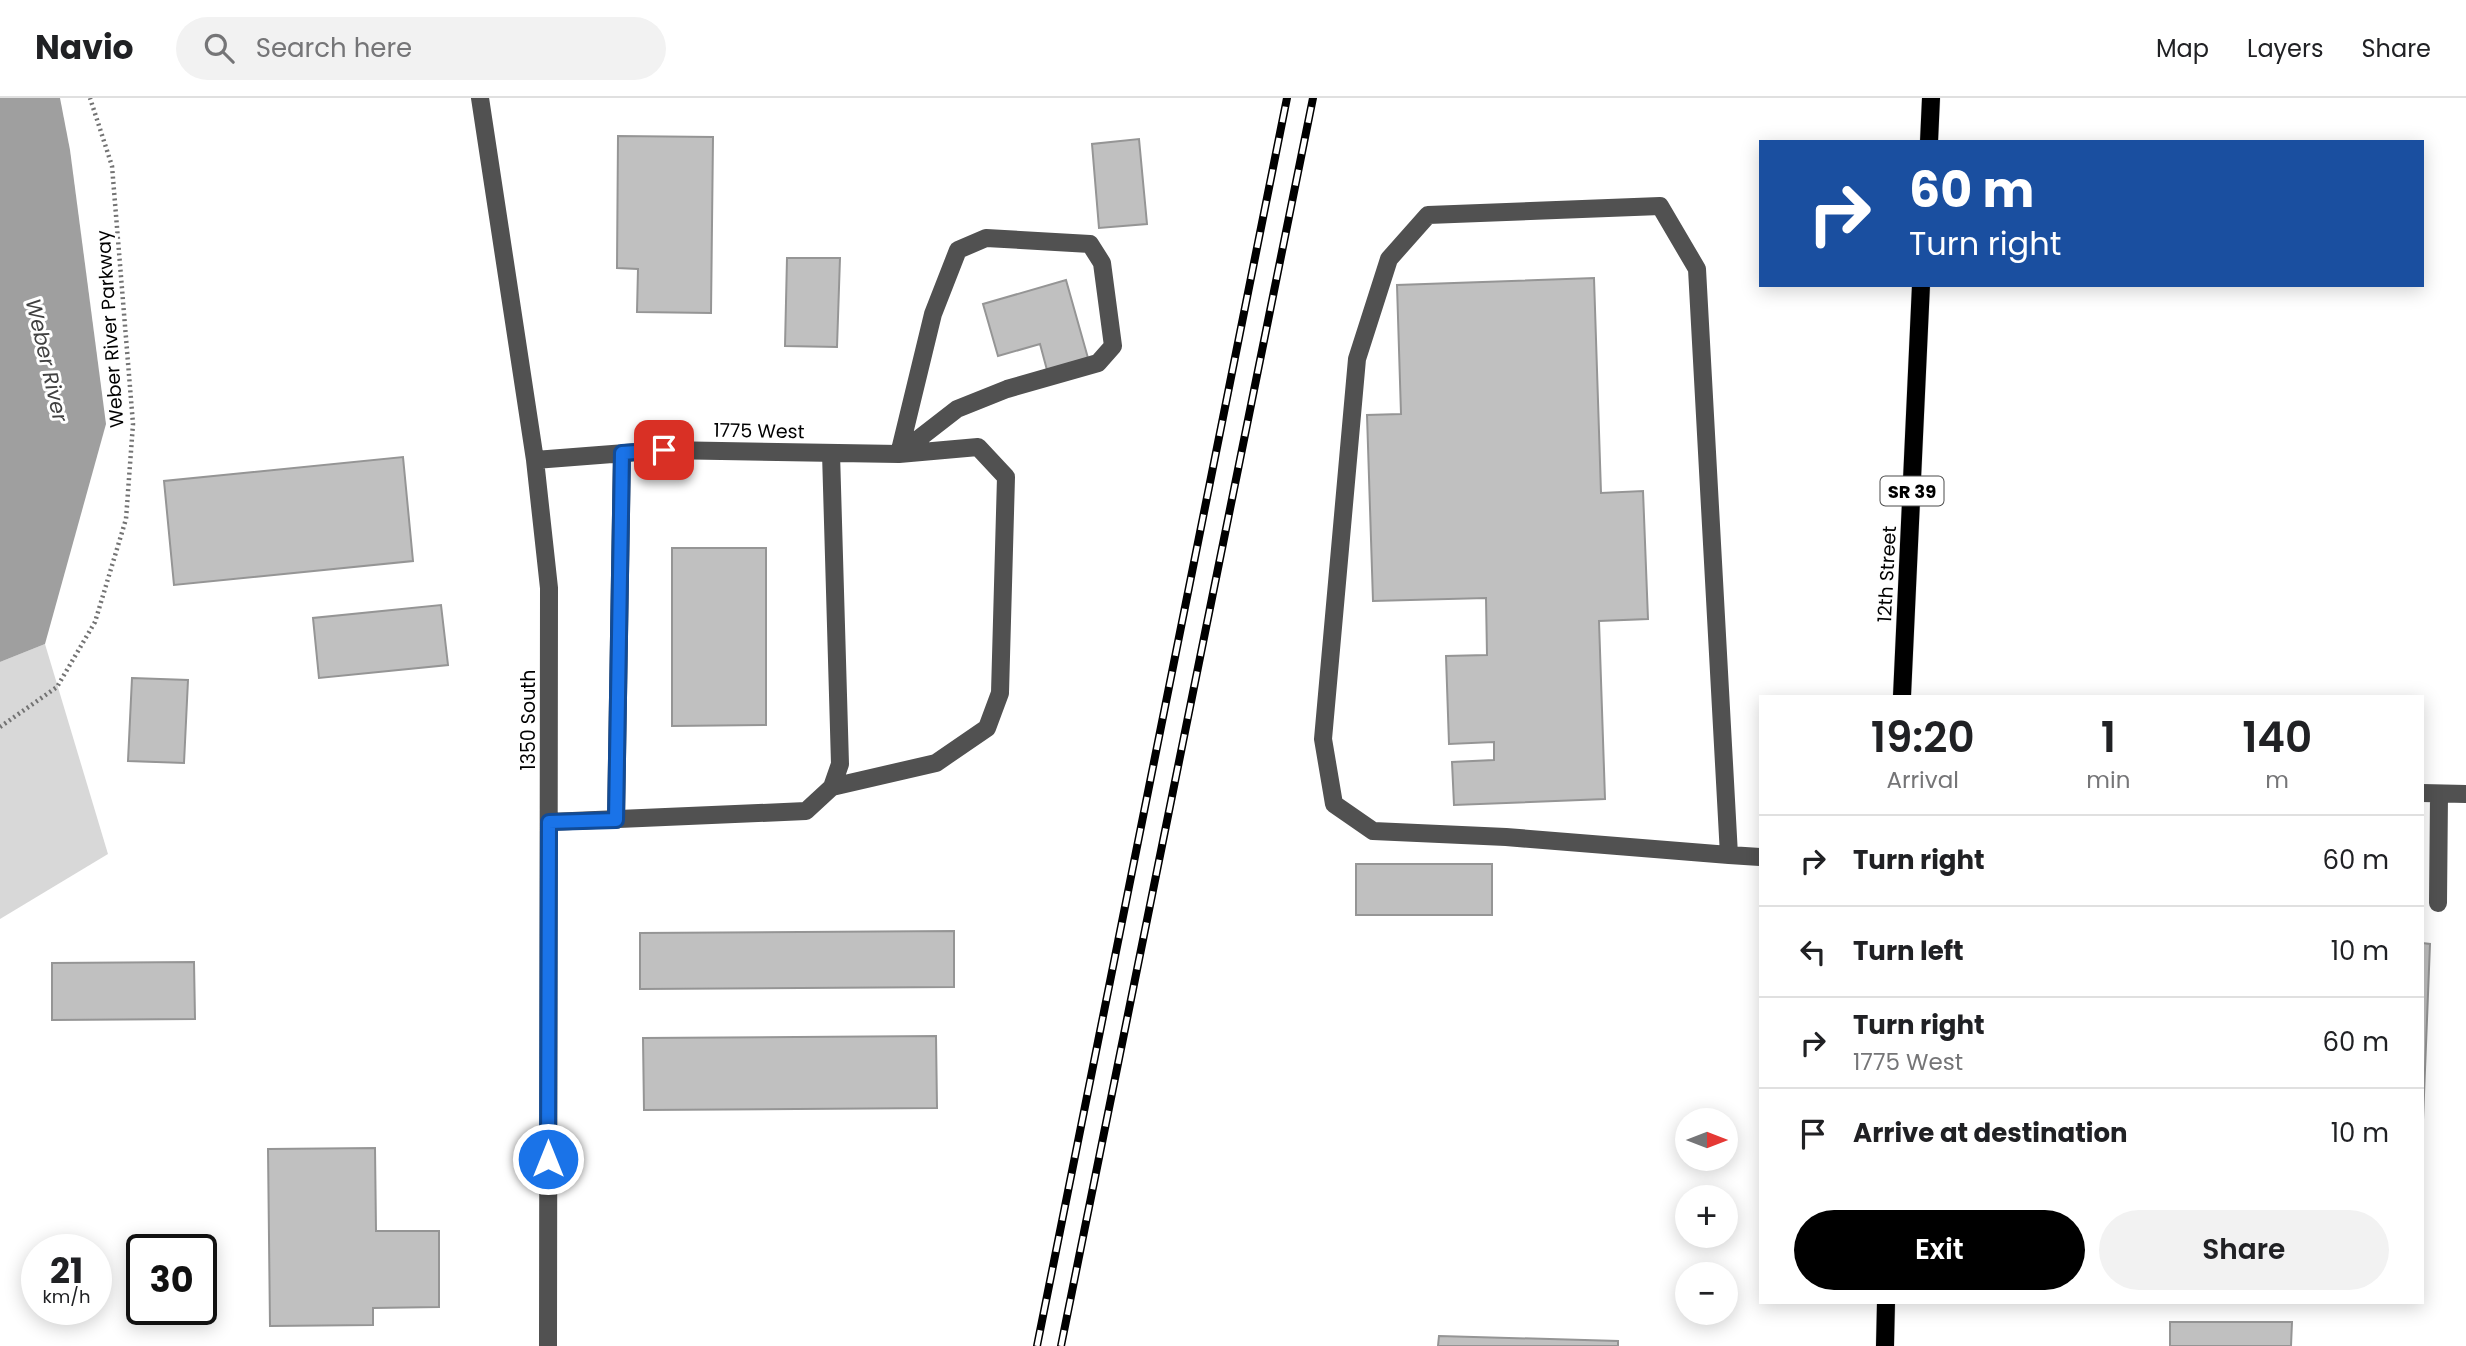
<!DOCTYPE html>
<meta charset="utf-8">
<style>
:root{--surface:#fff;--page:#f2f2f2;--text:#202124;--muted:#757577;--line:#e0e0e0;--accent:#000}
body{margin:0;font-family:Poppins,sans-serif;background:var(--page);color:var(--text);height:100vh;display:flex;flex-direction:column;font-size:26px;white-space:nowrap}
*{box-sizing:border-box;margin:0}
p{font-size:23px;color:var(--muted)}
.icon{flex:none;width:38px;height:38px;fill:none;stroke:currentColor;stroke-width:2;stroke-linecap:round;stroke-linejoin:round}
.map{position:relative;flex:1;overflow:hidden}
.side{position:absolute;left:1759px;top:597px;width:665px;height:609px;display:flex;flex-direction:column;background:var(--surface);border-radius:0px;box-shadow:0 4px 18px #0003}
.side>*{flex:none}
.guide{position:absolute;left:1759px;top:42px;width:665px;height:147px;border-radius:0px;box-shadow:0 4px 18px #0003;background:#1a4fa0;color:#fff;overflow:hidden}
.needle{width:46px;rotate:90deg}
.tools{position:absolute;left:1675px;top:1010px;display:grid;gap:14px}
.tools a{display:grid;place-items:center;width:63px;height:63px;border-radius:50%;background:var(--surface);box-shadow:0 4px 18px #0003;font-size:35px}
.speed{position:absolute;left:21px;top:1136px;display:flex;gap:14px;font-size:35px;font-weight:700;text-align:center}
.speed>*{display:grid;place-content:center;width:91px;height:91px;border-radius:50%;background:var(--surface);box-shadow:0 4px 18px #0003;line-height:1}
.speed small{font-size:18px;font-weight:400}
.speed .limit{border:4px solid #111;border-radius:10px;background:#fff;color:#111}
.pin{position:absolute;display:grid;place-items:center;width:60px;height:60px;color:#fff;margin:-30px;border-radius:14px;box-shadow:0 4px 10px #0006}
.me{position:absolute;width:77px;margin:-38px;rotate:0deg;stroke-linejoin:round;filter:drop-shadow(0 0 5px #0008)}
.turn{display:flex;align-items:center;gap:24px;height:147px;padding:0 35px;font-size:32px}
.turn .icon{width:91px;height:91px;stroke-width:2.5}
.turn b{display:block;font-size:49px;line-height:60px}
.eta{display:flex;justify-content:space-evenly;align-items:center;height:119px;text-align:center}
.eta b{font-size:42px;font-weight:600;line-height:49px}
.action{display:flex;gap:14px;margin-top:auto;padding:14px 35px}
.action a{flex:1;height:80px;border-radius:42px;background:var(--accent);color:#fff;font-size:28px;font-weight:600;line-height:80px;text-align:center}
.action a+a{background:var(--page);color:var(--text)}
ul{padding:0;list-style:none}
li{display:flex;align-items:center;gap:21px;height:91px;padding:0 35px;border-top:2px solid var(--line)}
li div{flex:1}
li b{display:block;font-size:26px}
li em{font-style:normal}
header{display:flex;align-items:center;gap:42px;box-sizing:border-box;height:98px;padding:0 35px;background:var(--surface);border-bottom:2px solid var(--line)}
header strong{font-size:33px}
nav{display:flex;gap:38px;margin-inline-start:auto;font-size:24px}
.search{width:490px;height:63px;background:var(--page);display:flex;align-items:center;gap:18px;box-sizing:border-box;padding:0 24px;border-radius:38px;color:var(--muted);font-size:26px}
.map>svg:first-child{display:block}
.green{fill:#d8d8d8}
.water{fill:#9f9f9f}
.building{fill:#c0c0c0;stroke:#959595;stroke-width:2}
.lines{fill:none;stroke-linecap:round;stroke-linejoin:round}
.major-casing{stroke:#dbdbdb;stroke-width:19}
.path{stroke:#737373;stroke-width:4.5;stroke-dasharray:2 3.5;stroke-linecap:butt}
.minor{stroke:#515151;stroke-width:18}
.major{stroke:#000;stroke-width:18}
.rail-casing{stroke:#000;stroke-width:8}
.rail{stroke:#fff;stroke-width:5;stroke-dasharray:16;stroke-linecap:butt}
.route-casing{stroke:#114b97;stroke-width:18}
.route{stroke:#1a73e8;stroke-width:12}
.labels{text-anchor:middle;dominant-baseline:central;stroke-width:6;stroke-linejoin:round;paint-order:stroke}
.shield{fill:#fff;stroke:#4c4c4c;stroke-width:2}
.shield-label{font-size:18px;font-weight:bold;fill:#000}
.street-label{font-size:19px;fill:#000;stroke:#fff}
.water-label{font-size:21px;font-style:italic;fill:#404040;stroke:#fff}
</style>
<header>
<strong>Navio</strong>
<div class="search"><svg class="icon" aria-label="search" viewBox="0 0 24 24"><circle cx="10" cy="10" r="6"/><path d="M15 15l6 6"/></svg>Search here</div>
<nav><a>Map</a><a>Layers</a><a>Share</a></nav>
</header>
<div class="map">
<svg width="2466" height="1248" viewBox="0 0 2466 1248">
<rect width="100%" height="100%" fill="#fff"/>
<path class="green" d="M45 546 108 756 0 821V564Z"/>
<path class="water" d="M0 0H60L70 52 106 326 45 546 0 564Z"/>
<path class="building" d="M618 38 713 39 711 215 637 214 638 171 617 170Z
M1139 41 1147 126 1099 130 1092 46Z
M787 160H840L837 249 785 248Z
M1594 180 1601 395 1643 393 1648 521 1599 523 1605 701 1454 707 1452 664 1494 662V644L1449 646 1446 558 1487 557 1486 500 1373 503 1367 317 1401 316 1397 187Z
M1066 182 1088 260 1047 272 1040 246 998 258 983 206Z
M403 359 413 463 174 487 164 383Z
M672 450H766V627L672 628Z
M441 507 448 567 319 580 313 520Z
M132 580 188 582 184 665 128 663Z
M1356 766H1492V817H1356Z
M954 833V889L640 891V835Z
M2422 845 2430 846 2422 1047Z
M194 864 195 921 52 922V865Z
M936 938 937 1010 644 1012 643 940Z
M375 1050 376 1133H439V1209L373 1210V1227L270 1228 268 1051Z
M2170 1224H2292L2291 1248H2170Z
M1439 1238 1618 1243V1248H1438Z"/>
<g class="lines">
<defs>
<path id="major" d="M1929 44 1931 0
M1902 598 1921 187
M1885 1248 1886 1204"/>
</defs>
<use href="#major" class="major-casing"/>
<path class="path" d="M0 629 57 589 95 524 126 421 133 326 112 68 90 0"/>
<path class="minor" d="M480 0 535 362 549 490 548 1248
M986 140 1090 146 1102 165 1113 248 1098 265 1007 291 957 311 899 356 933 216 958 152Z
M535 362 664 352 899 356 978 349 1006 379 1000 595 987 630 936 665 832 689
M2422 695 2466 696
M616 722 622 355
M549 724 806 713 832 689 840 666 831 355
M1729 757 1697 171 1660 108 1428 117 1389 161 1357 261 1323 641 1334 706 1373 733 1506 739 1729 757 1760 759
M2438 805 2439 696"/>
<use href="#major" class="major"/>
<defs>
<path id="rail" d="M1037 1248 1287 0
M1061 1248 1313 0"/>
</defs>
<use href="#rail" class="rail-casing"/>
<use href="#rail" class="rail"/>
</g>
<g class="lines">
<defs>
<path id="route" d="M548 1061 549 724 616 722 622 355 664 352"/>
</defs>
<use href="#route" class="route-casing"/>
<use href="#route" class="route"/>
</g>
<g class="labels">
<rect class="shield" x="1880.5" y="378.5" width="63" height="29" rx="5"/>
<g class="shield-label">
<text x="1912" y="393">SR 39</text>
</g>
<g class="street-label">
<text transform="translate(110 231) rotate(-94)">Weber River Parkway</text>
<text transform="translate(759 333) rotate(1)">1775 West</text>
<text transform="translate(1887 476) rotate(-87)">12th Street</text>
<text transform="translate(528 622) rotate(-90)">1350 South</text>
</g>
<g class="water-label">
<text transform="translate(47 262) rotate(77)">Weber River</text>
</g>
</g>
</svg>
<div class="tools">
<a><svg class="needle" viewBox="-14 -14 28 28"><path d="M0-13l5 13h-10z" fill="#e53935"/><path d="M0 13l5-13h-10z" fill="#757577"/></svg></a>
<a>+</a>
<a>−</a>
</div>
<div class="speed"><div>21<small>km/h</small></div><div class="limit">30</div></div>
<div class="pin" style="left:664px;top:352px;background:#d93025"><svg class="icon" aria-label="arrive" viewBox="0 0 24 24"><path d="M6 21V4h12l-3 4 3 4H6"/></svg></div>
<svg class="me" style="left:548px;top:1061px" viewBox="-20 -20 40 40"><circle r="17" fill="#1a73e8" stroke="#fff" stroke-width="3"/><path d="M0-11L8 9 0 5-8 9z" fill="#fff"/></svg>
<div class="guide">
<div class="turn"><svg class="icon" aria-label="right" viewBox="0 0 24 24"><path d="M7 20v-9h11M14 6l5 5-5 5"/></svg><div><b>60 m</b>Turn right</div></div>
</div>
<section class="side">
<div class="eta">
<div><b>19:20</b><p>Arrival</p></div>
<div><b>1</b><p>min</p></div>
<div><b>140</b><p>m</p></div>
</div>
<ul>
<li><svg class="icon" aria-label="right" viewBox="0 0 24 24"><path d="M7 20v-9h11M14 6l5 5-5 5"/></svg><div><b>Turn right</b></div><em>60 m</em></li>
<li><svg class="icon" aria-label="left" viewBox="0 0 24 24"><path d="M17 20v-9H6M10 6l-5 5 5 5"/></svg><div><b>Turn left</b></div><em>10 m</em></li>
<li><svg class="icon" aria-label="right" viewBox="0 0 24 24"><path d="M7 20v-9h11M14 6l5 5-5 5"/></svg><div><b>Turn right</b><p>1775 West</p></div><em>60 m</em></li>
<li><svg class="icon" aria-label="arrive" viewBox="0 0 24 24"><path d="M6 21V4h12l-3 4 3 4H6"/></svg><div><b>Arrive at destination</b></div><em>10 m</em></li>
</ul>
<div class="action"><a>Exit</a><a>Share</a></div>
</section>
</div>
